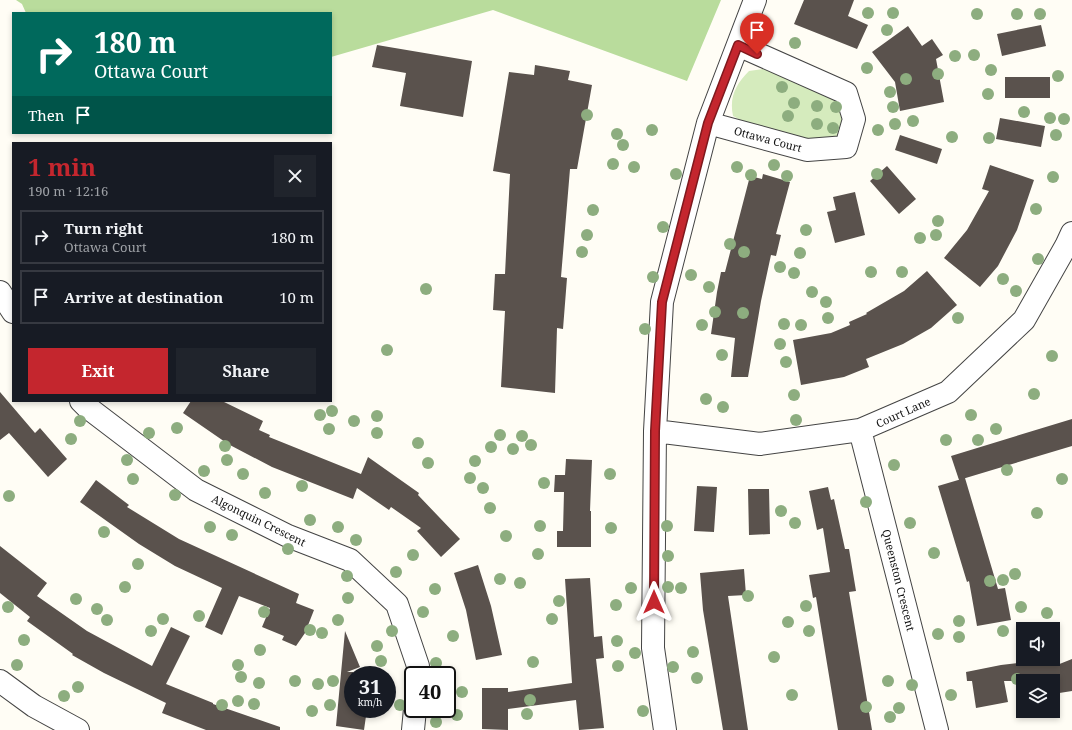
<!DOCTYPE html>
<meta charset="utf-8">
<style>
:root{--surface:#171b24;--page:#20242c;--text:#f1f3f6;--muted:#9ea1a6;--line:#363941;--accent:#c4262e}
body{margin:0;font-family:"Noto Serif",serif;background:var(--page);color:var(--text);height:100vh;display:flex;flex-direction:column;font-size:15px;white-space:nowrap}
*{box-sizing:border-box;margin:0}
p{font-size:13px;color:var(--muted)}
.icon{flex:none;width:22px;height:22px;fill:none;stroke:currentColor;stroke-width:2;stroke-linecap:round;stroke-linejoin:round}
.map{position:relative;flex:1;overflow:hidden}
.panel{position:absolute;left:12px;top:142px;width:320px;height:260px;display:flex;flex-direction:column;background:var(--surface);border-radius:0px;box-shadow:0 2px 6px #0003}
.panel>*{flex:none}
.top-card{position:absolute;left:12px;top:12px;width:320px;height:122px;border-radius:0px;box-shadow:0 2px 6px #0003;background:#00695c;color:#fff;overflow:hidden}
.tools{position:absolute;left:1016px;top:622px;display:grid;gap:8px}
.tools a{display:grid;place-items:center;width:44px;height:44px;border-radius:0px;background:var(--surface);box-shadow:0 2px 6px #0003;font-size:20px}
.speed{position:absolute;left:344px;top:666px;display:flex;gap:8px;font-size:20px;font-weight:700;text-align:center}
.speed>*{display:grid;place-content:center;width:52px;height:52px;border-radius:50%;background:var(--surface);box-shadow:0 2px 6px #0003;line-height:1}
.speed small{font-size:10px;font-weight:400}
.speed .limit{border:2px solid #111;border-radius:6px;background:#fff;color:#111}
.pin{position:absolute;display:grid;place-items:center;width:34px;height:34px;color:#fff;margin:-41px -17px;border-radius:50% 50% 50% 0;rotate:-45deg;box-shadow:0 0 4px #0007}
.pin .icon{rotate:45deg}
.me{position:absolute;width:44px;margin:-22px;rotate:0deg;stroke-linejoin:round;filter:drop-shadow(0 0 3px #0008)}
.turn{display:flex;align-items:center;gap:14px;height:84px;padding:0 16px;font-size:18px}
.turn .icon{width:52px;height:52px;stroke-width:2.5}
.turn b{display:block;font-size:28px;line-height:34px}
.then{display:flex;align-items:center;height:38px;padding:0 16px;background:#0003;gap:8px;font-size:15px}
.round{display:grid;place-items:center;flex:none;width:42px;height:42px;border-radius:0px;background:var(--page)}
.summary{display:flex;align-items:center;justify-content:space-between;height:68px;padding:0 16px}
h1{font-size:24px;font-weight:700;line-height:30px;color:var(--accent)}
.primary-button{display:flex;gap:8px;margin-top:auto;padding:8px 16px}
.primary-button a{flex:1;height:46px;border-radius:0px;background:var(--accent);color:#fff;font-size:16px;font-weight:700;line-height:46px;text-align:center}
.primary-button a+a{background:var(--page);color:var(--text)}
ul{padding:0;list-style:none}
li{display:flex;align-items:center;gap:12px;height:54px;margin:0 8px 6px;padding:0 8px;border:2px solid var(--line);border-radius:0px}
li div{flex:1}
li b{display:block;font-size:15px}
li em{font-style:normal}
.map>svg:first-child{display:block}
.green{fill:#d5ebbd}
.forest{fill:#b9dc9c}
.building{fill:#5a524d}
.lines{fill:none;stroke-linecap:round;stroke-linejoin:round}
.minor-casing{stroke:#444;stroke-width:24}
.minor{stroke:#fff;stroke-width:22}
.tree{fill:#8dad7f}
.route-casing{stroke:#7f191e;stroke-width:10}
.route{stroke:#c4262e;stroke-width:7}
.labels{text-anchor:middle;dominant-baseline:central;stroke-width:4;stroke-linejoin:round;paint-order:stroke}
.street-label{font-size:11px;fill:#111;stroke:#fff}
</style>
<div class="map">
<svg width="1072" height="730" viewBox="0 0 1072 730">
<rect width="100%" height="100%" fill="#fffdf5"/>
<path class="green" d="M763 69C783 76 827 87 840 102 850 113 843 129 835 139L811 142 744 122 733 116C729 97 736 84 749 71Z"/>
<path class="forest" d="M16 0H721L687 81 493 10 331 57V13H26L22 4Z"/>
<path class="building" d="M804 0H854L848 16 868 25 857 49 794 24Z
M1041 25 1046 46 1002 56 997 34Z
M908 26 922 46 932 39 943 55 936 59 944 102 900 111 895 82 872 52Z
M377 45 472 61 463 117 400 106 406 73 372 67Z
M535 65 570 71 568 80 592 85 577 169H570L561 277 567 278 563 329 557 328 555 393 501 387 505 311 493 310 495 274H505L510 174 493 171 509 72 534 75Z
M1005 77H1050V98H1005Z
M1000 118 1045 126 1041 147 996 139Z
M900 135 942 149 937 164 895 150Z
M990 165 1034 180 1017 230 998 266 980 287 944 258 967 230 989 191 982 189Z
M887 166 916 199 899 214 870 181Z
M763 174 790 182 776 234 781 235 776 256 771 255 761 301 748 377H731L735 338 711 334 717 292 721 272H725L750 176 762 179Z
M855 192 865 235 835 243 827 212 836 210 833 197Z
M927 271 957 305 931 328 903 344 866 359 869 367 844 377 801 385 793 340 831 333 850 325 849 322 867 314 866 313 904 291Z
M0 392 35 433 40 428 67 459 48 477 9 433 0 440Z
M191 401H222L263 421 259 430 270 435 269 437 361 474 368 457 419 493 418 495 460 539 441 557 417 531 421 528 391 507 389 510 357 488 353 499 272 467 228 444 183 413Z
M1072 419V446L959 480 951 456Z
M566 459 592 460 590 511H591V547H557V531H563L564 492H554L555 475H565Z
M965 478 998 589 1005 588 1011 620 977 626 969 581 967 582 938 486Z
M96 480 129 505 127 507 179 539 299 594 296 603 314 610 305 633 296 646 282 640 284 636 262 627 270 608 239 596 222 635 205 627 222 588 175 566 139 544 80 502Z
M697 486 717 487 714 532 694 531Z
M828 487 831 500 834 499 845 549H849L856 591 849 592 872 730H838L816 597 813 598 809 575 830 572 823 528 817 530 809 491Z
M748 489H769L770 534 749 535Z
M0 546 47 583 37 596 87 631 152 666 171 627 190 636 166 684 213 703V704L280 727V730H206L162 713 166 703 104 673 72 655 73 654 27 621 30 617 0 593Z
M478 565 491 606 502 655 476 660 466 610 454 573Z
M744 569 746 595 728 596 748 730H723L703 610 700 573Z
M590 578 594 637 602 636 604 658 596 659 604 728 579 730 576 700 508 709V730L482 729V688H508V692L572 683 565 579Z
M345 631 360 667 347 672H353V709H367L364 730 336 726Z
M1053 657H1056L1057 665 1072 659V691L1053 694V681H1004L1008 702 976 708 972 681H967L966 672 1001 665 1053 659Z"/>
<g class="lines">
<defs>
<path id="minor" d="M708 123 807 150 846 147 854 119 846 93 738 45
M0 292 13 312
M81 401 87 407 196 490 288 536 350 560 397 604 418 666V675
M860 430 937 730
M655 431 760 444 860 430 948 392 1024 320 1066 246 1072 233
M0 681 34 706 78 730
M413 730 415 709
M665 730 653 648 655 431 662 302 708 123 755 0"/>
</defs>
<use href="#minor" class="minor-casing"/>
<use href="#minor" class="minor"/>
</g>
<g class="tree">
<circle cx="868" cy="13" r="6"/>
<circle cx="893" cy="13" r="6"/>
<circle cx="977" cy="14" r="6"/>
<circle cx="1017" cy="14" r="6"/>
<circle cx="1040" cy="14" r="6"/>
<circle cx="887" cy="30" r="6"/>
<circle cx="795" cy="43" r="6"/>
<circle cx="974" cy="55" r="6"/>
<circle cx="955" cy="56" r="6"/>
<circle cx="867" cy="68" r="6"/>
<circle cx="991" cy="70" r="6"/>
<circle cx="938" cy="74" r="6"/>
<circle cx="1058" cy="76" r="6"/>
<circle cx="906" cy="79" r="6"/>
<circle cx="782" cy="87" r="6"/>
<circle cx="890" cy="92" r="6"/>
<circle cx="988" cy="94" r="6"/>
<circle cx="794" cy="103" r="6"/>
<circle cx="817" cy="106" r="6"/>
<circle cx="836" cy="107" r="6"/>
<circle cx="893" cy="107" r="6"/>
<circle cx="1024" cy="112" r="6"/>
<circle cx="587" cy="115" r="6"/>
<circle cx="788" cy="116" r="6"/>
<circle cx="1050" cy="118" r="6"/>
<circle cx="1064" cy="119" r="6"/>
<circle cx="913" cy="121" r="6"/>
<circle cx="817" cy="124" r="6"/>
<circle cx="895" cy="124" r="6"/>
<circle cx="833" cy="128" r="6"/>
<circle cx="652" cy="130" r="6"/>
<circle cx="878" cy="130" r="6"/>
<circle cx="617" cy="134" r="6"/>
<circle cx="1056" cy="135" r="6"/>
<circle cx="952" cy="137" r="6"/>
<circle cx="989" cy="138" r="6"/>
<circle cx="623" cy="145" r="6"/>
<circle cx="613" cy="164" r="6"/>
<circle cx="774" cy="165" r="6"/>
<circle cx="634" cy="167" r="6"/>
<circle cx="737" cy="167" r="6"/>
<circle cx="676" cy="174" r="6"/>
<circle cx="877" cy="174" r="6"/>
<circle cx="751" cy="175" r="6"/>
<circle cx="787" cy="176" r="6"/>
<circle cx="1053" cy="177" r="6"/>
<circle cx="1036" cy="209" r="6"/>
<circle cx="593" cy="210" r="6"/>
<circle cx="938" cy="221" r="6"/>
<circle cx="663" cy="227" r="6"/>
<circle cx="806" cy="230" r="6"/>
<circle cx="587" cy="235" r="6"/>
<circle cx="936" cy="235" r="6"/>
<circle cx="920" cy="238" r="6"/>
<circle cx="730" cy="244" r="6"/>
<circle cx="582" cy="252" r="6"/>
<circle cx="744" cy="252" r="6"/>
<circle cx="800" cy="253" r="6"/>
<circle cx="1038" cy="259" r="6"/>
<circle cx="780" cy="267" r="6"/>
<circle cx="871" cy="272" r="6"/>
<circle cx="902" cy="272" r="6"/>
<circle cx="794" cy="273" r="6"/>
<circle cx="691" cy="275" r="6"/>
<circle cx="653" cy="277" r="6"/>
<circle cx="1003" cy="279" r="6"/>
<circle cx="709" cy="287" r="6"/>
<circle cx="426" cy="289" r="6"/>
<circle cx="1016" cy="291" r="6"/>
<circle cx="812" cy="292" r="6"/>
<circle cx="826" cy="302" r="6"/>
<circle cx="715" cy="312" r="6"/>
<circle cx="743" cy="313" r="6"/>
<circle cx="828" cy="318" r="6"/>
<circle cx="958" cy="318" r="6"/>
<circle cx="784" cy="324" r="6"/>
<circle cx="702" cy="325" r="6"/>
<circle cx="801" cy="325" r="6"/>
<circle cx="645" cy="329" r="6"/>
<circle cx="780" cy="344" r="6"/>
<circle cx="387" cy="350" r="6"/>
<circle cx="722" cy="355" r="6"/>
<circle cx="1052" cy="356" r="6"/>
<circle cx="786" cy="362" r="6"/>
<circle cx="1034" cy="394" r="6"/>
<circle cx="794" cy="395" r="6"/>
<circle cx="706" cy="399" r="6"/>
<circle cx="723" cy="407" r="6"/>
<circle cx="332" cy="411" r="6"/>
<circle cx="320" cy="415" r="6"/>
<circle cx="971" cy="415" r="6"/>
<circle cx="377" cy="416" r="6"/>
<circle cx="796" cy="420" r="6"/>
<circle cx="80" cy="421" r="6"/>
<circle cx="354" cy="421" r="6"/>
<circle cx="177" cy="428" r="6"/>
<circle cx="329" cy="429" r="6"/>
<circle cx="996" cy="429" r="6"/>
<circle cx="149" cy="433" r="6"/>
<circle cx="377" cy="433" r="6"/>
<circle cx="500" cy="435" r="6"/>
<circle cx="522" cy="436" r="6"/>
<circle cx="71" cy="439" r="6"/>
<circle cx="946" cy="440" r="6"/>
<circle cx="978" cy="440" r="6"/>
<circle cx="418" cy="443" r="6"/>
<circle cx="531" cy="445" r="6"/>
<circle cx="225" cy="446" r="6"/>
<circle cx="491" cy="447" r="6"/>
<circle cx="513" cy="449" r="6"/>
<circle cx="127" cy="460" r="6"/>
<circle cx="227" cy="460" r="6"/>
<circle cx="475" cy="461" r="6"/>
<circle cx="428" cy="463" r="6"/>
<circle cx="894" cy="465" r="6"/>
<circle cx="1007" cy="470" r="6"/>
<circle cx="204" cy="471" r="6"/>
<circle cx="243" cy="474" r="6"/>
<circle cx="610" cy="474" r="6"/>
<circle cx="470" cy="478" r="6"/>
<circle cx="133" cy="479" r="6"/>
<circle cx="1062" cy="479" r="6"/>
<circle cx="544" cy="483" r="6"/>
<circle cx="302" cy="486" r="6"/>
<circle cx="483" cy="488" r="6"/>
<circle cx="265" cy="493" r="6"/>
<circle cx="175" cy="495" r="6"/>
<circle cx="9" cy="496" r="6"/>
<circle cx="866" cy="502" r="6"/>
<circle cx="490" cy="508" r="6"/>
<circle cx="781" cy="511" r="6"/>
<circle cx="1037" cy="513" r="6"/>
<circle cx="310" cy="520" r="6"/>
<circle cx="795" cy="523" r="6"/>
<circle cx="910" cy="523" r="6"/>
<circle cx="540" cy="526" r="6"/>
<circle cx="667" cy="526" r="6"/>
<circle cx="210" cy="527" r="6"/>
<circle cx="338" cy="527" r="6"/>
<circle cx="611" cy="528" r="6"/>
<circle cx="104" cy="532" r="6"/>
<circle cx="232" cy="535" r="6"/>
<circle cx="506" cy="536" r="6"/>
<circle cx="356" cy="540" r="6"/>
<circle cx="288" cy="549" r="6"/>
<circle cx="934" cy="553" r="6"/>
<circle cx="538" cy="554" r="6"/>
<circle cx="413" cy="555" r="6"/>
<circle cx="668" cy="556" r="6"/>
<circle cx="138" cy="564" r="6"/>
<circle cx="396" cy="572" r="6"/>
<circle cx="1015" cy="574" r="6"/>
<circle cx="347" cy="576" r="6"/>
<circle cx="500" cy="579" r="6"/>
<circle cx="1003" cy="580" r="6"/>
<circle cx="990" cy="581" r="6"/>
<circle cx="520" cy="583" r="6"/>
<circle cx="125" cy="587" r="6"/>
<circle cx="668" cy="587" r="6"/>
<circle cx="631" cy="588" r="6"/>
<circle cx="681" cy="588" r="6"/>
<circle cx="435" cy="589" r="6"/>
<circle cx="748" cy="596" r="6"/>
<circle cx="348" cy="598" r="6"/>
<circle cx="76" cy="599" r="6"/>
<circle cx="559" cy="601" r="6"/>
<circle cx="616" cy="605" r="6"/>
<circle cx="806" cy="606" r="6"/>
<circle cx="8" cy="607" r="6"/>
<circle cx="1021" cy="607" r="6"/>
<circle cx="97" cy="609" r="6"/>
<circle cx="264" cy="612" r="6"/>
<circle cx="423" cy="612" r="6"/>
<circle cx="1047" cy="613" r="6"/>
<circle cx="199" cy="616" r="6"/>
<circle cx="163" cy="619" r="6"/>
<circle cx="552" cy="619" r="6"/>
<circle cx="107" cy="620" r="6"/>
<circle cx="338" cy="620" r="6"/>
<circle cx="959" cy="621" r="6"/>
<circle cx="788" cy="622" r="6"/>
<circle cx="310" cy="630" r="6"/>
<circle cx="151" cy="631" r="6"/>
<circle cx="392" cy="631" r="6"/>
<circle cx="809" cy="631" r="6"/>
<circle cx="1003" cy="631" r="6"/>
<circle cx="322" cy="633" r="6"/>
<circle cx="938" cy="634" r="6"/>
<circle cx="453" cy="636" r="6"/>
<circle cx="959" cy="637" r="6"/>
<circle cx="24" cy="640" r="6"/>
<circle cx="617" cy="641" r="6"/>
<circle cx="377" cy="646" r="6"/>
<circle cx="260" cy="650" r="6"/>
<circle cx="693" cy="652" r="6"/>
<circle cx="635" cy="653" r="6"/>
<circle cx="774" cy="657" r="6"/>
<circle cx="381" cy="661" r="6"/>
<circle cx="533" cy="662" r="6"/>
<circle cx="436" cy="663" r="6"/>
<circle cx="17" cy="665" r="6"/>
<circle cx="238" cy="665" r="6"/>
<circle cx="618" cy="666" r="6"/>
<circle cx="673" cy="667" r="6"/>
<circle cx="241" cy="677" r="6"/>
<circle cx="697" cy="678" r="6"/>
<circle cx="1017" cy="679" r="6"/>
<circle cx="295" cy="681" r="6"/>
<circle cx="333" cy="681" r="6"/>
<circle cx="888" cy="681" r="6"/>
<circle cx="259" cy="683" r="6"/>
<circle cx="318" cy="684" r="6"/>
<circle cx="912" cy="685" r="6"/>
<circle cx="78" cy="687" r="6"/>
<circle cx="462" cy="692" r="6"/>
<circle cx="792" cy="695" r="6"/>
<circle cx="951" cy="695" r="6"/>
<circle cx="64" cy="696" r="6"/>
<circle cx="530" cy="700" r="6"/>
<circle cx="238" cy="701" r="6"/>
<circle cx="254" cy="704" r="6"/>
<circle cx="222" cy="705" r="6"/>
<circle cx="330" cy="705" r="6"/>
<circle cx="400" cy="705" r="6"/>
<circle cx="866" cy="707" r="6"/>
<circle cx="899" cy="708" r="6"/>
<circle cx="312" cy="711" r="6"/>
<circle cx="643" cy="711" r="6"/>
<circle cx="527" cy="714" r="6"/>
<circle cx="457" cy="715" r="6"/>
<circle cx="890" cy="717" r="6"/>
<circle cx="436" cy="722" r="6"/>
</g>
<g class="lines">
<defs>
<path id="route" d="M654 602 655 431 662 302 708 123 738 45 757 54"/>
</defs>
<use href="#route" class="route-casing"/>
<use href="#route" class="route"/>
</g>
<g class="labels">
<g class="street-label">
<text transform="translate(768 139) rotate(15)">Ottawa Court</text>
<text transform="translate(903 412) rotate(-24)">Court Lane</text>
<text transform="translate(259 520) rotate(26)">Algonquin Crescent</text>
<text transform="translate(899 580) rotate(76)">Queenston Crescent</text>
</g>
</g>
</svg>
<div class="tools">
<a><svg class="icon" aria-label="sound" viewBox="0 0 24 24"><path d="M4 9h4l5-4v14l-5-4H4zM17 9q2 3 0 6"/></svg></a>
<a><svg class="icon" aria-label="layers" viewBox="0 0 24 24"><path d="M12 4l9 5-9 5-9-5zM3 14l9 5 9-5"/></svg></a>
</div>
<div class="speed"><div>31<small>km/h</small></div><div class="limit">40</div></div>
<div class="pin" style="left:757px;top:54px;background:#d93025"><svg class="icon" aria-label="arrive" viewBox="0 0 24 24"><path d="M6 21V4h12l-3 4 3 4H6"/></svg></div>
<svg class="me" style="left:654px;top:602px" viewBox="-20 -20 40 40"><path d="M0-17L14 15 0 8-14 15z" fill="#c4262e" stroke="#fff" stroke-width="4"/></svg>
<div class="top-card">
<div class="turn"><svg class="icon" aria-label="right" viewBox="0 0 24 24"><path d="M7 20v-9h11M14 6l5 5-5 5"/></svg><div><b>180 m</b>Ottawa Court</div></div>
<div class="then">Then<svg class="icon" aria-label="arrive" viewBox="0 0 24 24"><path d="M6 21V4h12l-3 4 3 4H6"/></svg></div>
</div>
<section class="panel">
<div class="summary"><div><h1>1 min</h1><p>190 m · 12:16</p></div><a class="round"><svg class="icon" aria-label="close" viewBox="0 0 24 24"><path d="M6 6l12 12M18 6L6 18"/></svg></a></div>
<ul>
<li><svg class="icon" aria-label="right" viewBox="0 0 24 24"><path d="M7 20v-9h11M14 6l5 5-5 5"/></svg><div><b>Turn right</b><p>Ottawa Court</p></div><em>180 m</em></li>
<li><svg class="icon" aria-label="arrive" viewBox="0 0 24 24"><path d="M6 21V4h12l-3 4 3 4H6"/></svg><div><b>Arrive at destination</b></div><em>10 m</em></li>
</ul>
<div class="primary-button"><a>Exit</a><a>Share</a></div>
</section>
</div>
